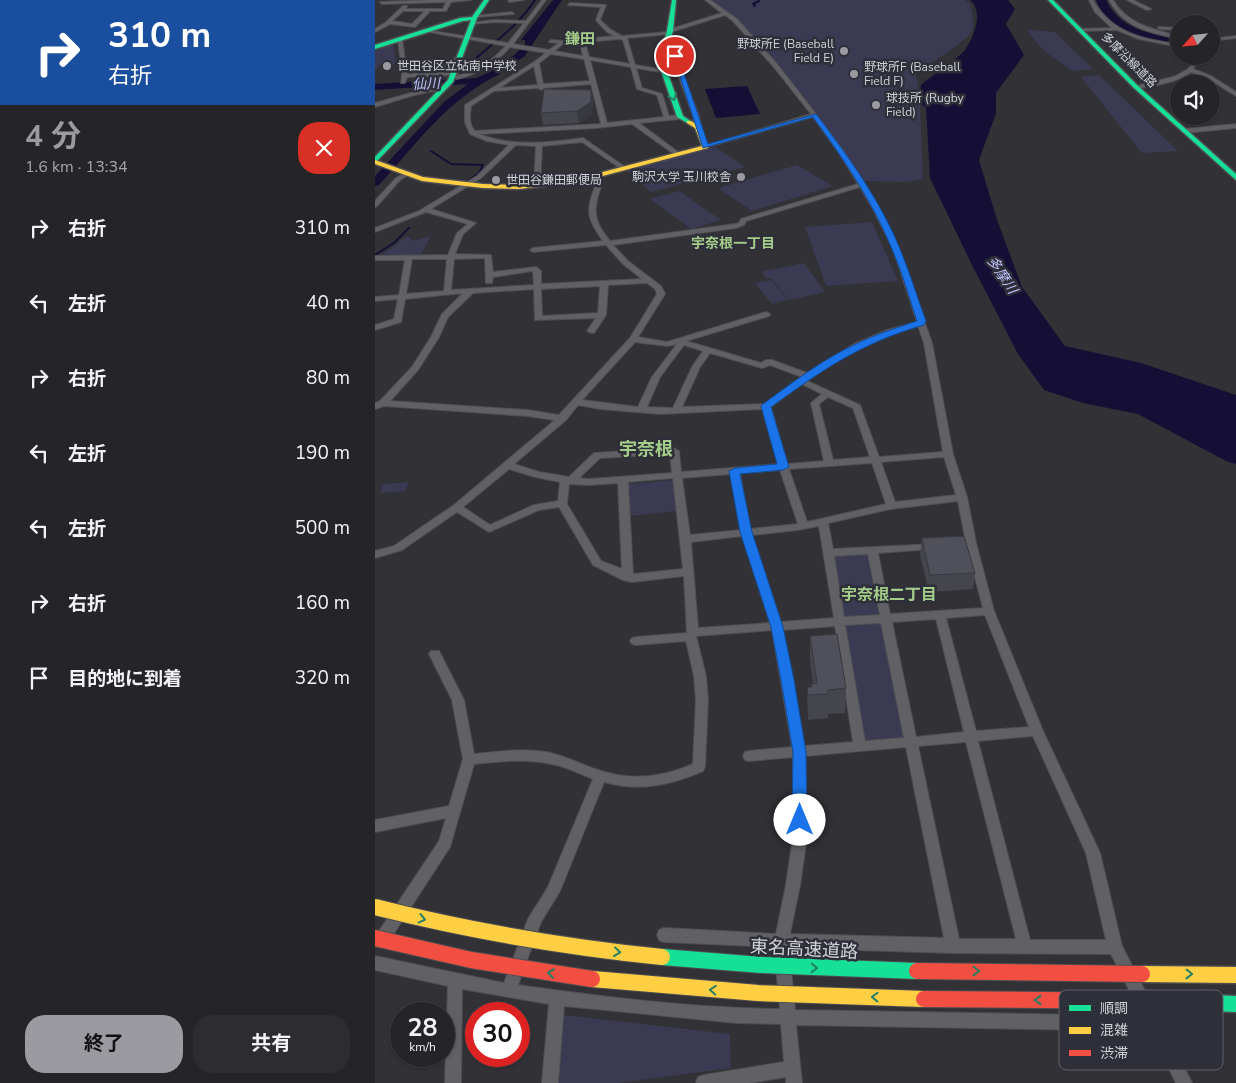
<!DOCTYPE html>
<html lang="ja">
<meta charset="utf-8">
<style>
:root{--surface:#252528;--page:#2d2d30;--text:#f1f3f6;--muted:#a3a5a8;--line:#424245;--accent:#9a9aa0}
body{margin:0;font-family:"Nunito Sans","Noto Sans JP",sans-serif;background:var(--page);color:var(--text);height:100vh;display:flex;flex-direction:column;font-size:19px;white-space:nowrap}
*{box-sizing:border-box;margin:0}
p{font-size:16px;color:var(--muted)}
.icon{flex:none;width:28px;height:28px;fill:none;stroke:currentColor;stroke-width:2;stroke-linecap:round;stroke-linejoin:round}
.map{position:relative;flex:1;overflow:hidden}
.panel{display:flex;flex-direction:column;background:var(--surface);width:375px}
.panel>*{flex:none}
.banner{background:#1a4fa0;color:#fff;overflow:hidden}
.needle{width:32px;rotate:243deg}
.buttons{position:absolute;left:795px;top:15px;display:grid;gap:10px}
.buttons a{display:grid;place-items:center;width:50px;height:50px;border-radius:50%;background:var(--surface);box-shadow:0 1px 4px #0004,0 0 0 1px var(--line);font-size:25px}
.speed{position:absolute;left:15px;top:1002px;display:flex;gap:10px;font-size:25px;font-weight:700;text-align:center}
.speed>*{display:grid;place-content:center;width:65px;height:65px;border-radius:50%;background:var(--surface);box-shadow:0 1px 4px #0004,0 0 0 1px var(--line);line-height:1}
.speed small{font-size:12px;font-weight:400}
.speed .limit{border:8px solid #d22;background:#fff;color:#111}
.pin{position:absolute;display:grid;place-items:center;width:42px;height:42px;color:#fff;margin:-21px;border:2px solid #fff;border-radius:50%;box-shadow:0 1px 5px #0007}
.me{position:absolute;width:55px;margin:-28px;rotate:0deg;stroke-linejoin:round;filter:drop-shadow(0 0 4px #0008)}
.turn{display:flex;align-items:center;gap:18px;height:105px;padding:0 25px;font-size:22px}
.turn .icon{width:65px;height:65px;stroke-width:2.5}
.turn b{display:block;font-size:35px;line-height:42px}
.round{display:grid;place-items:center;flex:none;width:52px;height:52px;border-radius:20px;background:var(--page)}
.head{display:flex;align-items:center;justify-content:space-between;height:85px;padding:0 25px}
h1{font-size:30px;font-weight:700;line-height:38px;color:var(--accent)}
.primary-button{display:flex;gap:10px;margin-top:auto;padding:10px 25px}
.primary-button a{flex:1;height:58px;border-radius:20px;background:var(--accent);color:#111;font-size:20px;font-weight:700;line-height:58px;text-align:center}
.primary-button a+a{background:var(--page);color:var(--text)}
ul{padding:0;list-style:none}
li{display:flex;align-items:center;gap:15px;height:75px;padding:0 25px}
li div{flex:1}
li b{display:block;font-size:19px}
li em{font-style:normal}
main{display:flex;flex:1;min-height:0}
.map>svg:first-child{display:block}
.green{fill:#3a3a53}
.water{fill:#150f35}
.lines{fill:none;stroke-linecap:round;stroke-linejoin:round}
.stream{stroke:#150f35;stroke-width:2}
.river{fill:#150f35;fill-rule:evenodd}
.street-casing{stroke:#4e4e52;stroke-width:2}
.fast-casing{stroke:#4e4e52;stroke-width:3}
.slow-casing{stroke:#4e4e52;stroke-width:3}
.street{fill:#616165;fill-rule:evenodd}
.fast{fill:#16e098;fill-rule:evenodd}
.slow{fill:#ffcf43;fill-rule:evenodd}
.fast-bridge-casing{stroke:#4e4e52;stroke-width:18;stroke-linecap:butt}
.slow-bridge-casing{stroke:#4e4e52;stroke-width:18;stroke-linecap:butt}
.jam-bridge-casing{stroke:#4e4e52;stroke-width:18;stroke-linecap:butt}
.fast-bridge{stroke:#16e098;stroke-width:16}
.slow-bridge{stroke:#ffcf43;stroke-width:16}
.jam-bridge{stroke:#f24e42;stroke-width:16}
.wall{fill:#45454e}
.shaded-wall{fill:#383840}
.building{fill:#50505b;stroke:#383840}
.oneway{stroke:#237f64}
.route{fill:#1a73e8;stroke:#114b97}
.poi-dot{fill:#9a9aa0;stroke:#2e2f39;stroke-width:2}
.labels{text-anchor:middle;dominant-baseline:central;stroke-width:5;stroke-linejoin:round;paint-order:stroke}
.far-poi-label{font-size:12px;fill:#d2d3d9;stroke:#2e2f39;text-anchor:start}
.far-street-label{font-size:12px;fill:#d2d3d9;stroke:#2e2f39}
.far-water-label{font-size:14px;font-style:italic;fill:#bfc1fe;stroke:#2e2f39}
.far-neighbourhood-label{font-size:14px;font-weight:bold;fill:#a5cd8a;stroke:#2e2f39}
.far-quarter-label{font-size:15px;font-weight:bold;fill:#a5cd8a;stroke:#2e2f39}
.neighbourhood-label{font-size:16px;font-weight:bold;fill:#a5cd8a;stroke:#2e2f39}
.quarter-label{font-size:18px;font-weight:bold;fill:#a5cd8a;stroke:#2e2f39}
.near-street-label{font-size:18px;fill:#d2d3d9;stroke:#2e2f39}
.key{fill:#2e2f39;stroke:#5f6069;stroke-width:1}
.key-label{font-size:14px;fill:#d2d3d9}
</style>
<main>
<section class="panel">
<div class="banner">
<div class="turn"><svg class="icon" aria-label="right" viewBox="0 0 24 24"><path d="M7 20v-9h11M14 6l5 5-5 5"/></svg><div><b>310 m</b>右折</div></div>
</div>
<div class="head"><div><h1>4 分</h1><p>1.6 km · 13:34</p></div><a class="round" style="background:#d93025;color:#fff"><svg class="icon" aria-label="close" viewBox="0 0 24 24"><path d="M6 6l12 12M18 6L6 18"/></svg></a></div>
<ul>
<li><svg class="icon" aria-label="right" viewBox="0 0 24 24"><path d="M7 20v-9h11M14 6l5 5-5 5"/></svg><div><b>右折</b></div><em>310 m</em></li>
<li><svg class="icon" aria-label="left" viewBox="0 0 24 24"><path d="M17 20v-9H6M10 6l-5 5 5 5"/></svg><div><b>左折</b></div><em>40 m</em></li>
<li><svg class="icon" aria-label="right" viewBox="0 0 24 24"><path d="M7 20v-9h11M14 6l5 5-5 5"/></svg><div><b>右折</b></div><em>80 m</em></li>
<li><svg class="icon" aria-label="left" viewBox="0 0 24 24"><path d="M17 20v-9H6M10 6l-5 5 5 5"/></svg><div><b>左折</b></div><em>190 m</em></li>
<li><svg class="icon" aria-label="left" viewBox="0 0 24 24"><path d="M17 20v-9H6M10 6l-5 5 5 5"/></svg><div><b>左折</b></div><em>500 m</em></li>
<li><svg class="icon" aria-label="right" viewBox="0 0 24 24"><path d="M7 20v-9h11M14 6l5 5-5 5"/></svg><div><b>右折</b></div><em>160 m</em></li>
<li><svg class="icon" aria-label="arrive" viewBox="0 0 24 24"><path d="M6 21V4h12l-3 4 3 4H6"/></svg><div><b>目的地に到着</b></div><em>320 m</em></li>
</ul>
<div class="primary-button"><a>終了</a><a>共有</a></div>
</section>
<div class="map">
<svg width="861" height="1083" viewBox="0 0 861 1083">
<rect width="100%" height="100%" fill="#313136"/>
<path class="green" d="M333 0H590L595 4C597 12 600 23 597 31 591 42 552 65 541 73L545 104 548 179 531 182 487 181 457 134 402 63 375 36 361 19Z
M653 30 680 32 718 69 698 71C680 59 664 50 653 30Z
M16 45 19 46 21 64 3 65V68L0 69V51Z
M724 75 803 151 767 153 706 77Z
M340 147 370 167 276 192 251 170Z
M422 165 458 186 377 211 343 188Z
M304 191 346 220 316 229 275 199Z
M497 222 523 281 451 286 430 227Z
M32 236 38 241 56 236 45 256 4 257Z
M429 263 450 292 414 300 396 278 392 279 386 272Z
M396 280 413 300 397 304 380 283Z
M299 480 301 511 254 516 253 484Z
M34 482 30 491 5 493 8 484Z
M490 553 494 556 506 613 502 616 472 619 467 616 458 558 462 555Z
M503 622 509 625 530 736C522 743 498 745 488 739L469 628 473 625Z
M189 1015 355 1034 356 1068 243 1083H184Z"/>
<path class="water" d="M178 0H187L149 57 106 83 97 81C119 72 134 62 150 44V40H146Z
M595 0H633L640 9 631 24 649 55 621 93V113L604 160 622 220 647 287 690 346 766 363 861 395V464L851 461 763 414 708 403 669 390 643 354 597 265 555 178 551 107 545 104 546 85C556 76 583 59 590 50 599 37 609 12 595 0Z
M721 0H731C736 18 741 15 753 26 767 39 785 39 804 41V44C773 40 733 32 721 0Z
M372 86 385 114 341 118 330 89Z"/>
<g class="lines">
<path class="stream" d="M380 6 378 4 384 1
M81 82C88 67 101 59 113 48 130 34 148 19 160 0
M56 151 76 164 108 165 104 173 90 183
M0 255 19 243 34 228"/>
<path class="river" d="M723 0H731C745 29 774 34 804 39V44C770 39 740 34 723 0Z
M122 69 125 70V74C74 98 41 144 4 185L0 186V176L69 102 93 84 0 90V84L101 78Z"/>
<defs>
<path id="street" d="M56 0H96L76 2 71 11H55L40 27 15 24 0 32V29L10 23 28 6H32L31 9H68L71 2 7 4 5 2ZM28 11H50L37 24 17 21Z
M134 0H149L135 2 133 1Z
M167 0H171L138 44 174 50 184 43 174 42 176 40 188 41 240 36 232 32 221 20 226 7 193 5 195 3 231 5 225 20 236 30 247 36 293 32V30L347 13 330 0H335L362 19 402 64 441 114 470 153 505 211 524 249 557 343 578 454 592 497 601 543 619 611 668 731 725 853 747 946 817 1083H801L775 1031 421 1025 427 1083H411V1077L375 1083H321L323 1077 329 1075 409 1062 406 1024 362 1023 189 1006 183 1083H167L174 1004 87 989 86 1083H70L73 986 0 970V956L129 983 153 919 173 887 218 779C205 774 194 768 181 765 154 758 126 761 99 764L75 847 12 944 7 946 2 944 0 939 2 934 64 841 71 818 0 832V820L74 806 88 759 77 700 54 654 56 651H64L89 700 99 754C125 751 151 748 176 753 192 757 206 764 220 769 253 781 287 778 318 764L321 700 319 676 311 641 261 645 257 644 255 641 257 638 261 637 312 633 309 576 257 582 248 580 218 565 184 507 164 510 114 532 82 512 27 550 0 558V551L19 546 79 505 180 420 152 416 9 406 0 409V403L5 401 37 367 56 337 67 314 88 293 30 299 26 322 0 330V325L19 319 23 299 0 301V297L24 295 30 260H0V256L73 255 82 233 93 224 51 212 0 232V228L44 211 102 176 134 145 112 141 95 134 90 122V105L159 62 171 53 135 47C120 64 104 74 82 79L80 78V76C102 71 116 62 131 46L49 31 51 30 133 43 149 23 119 22 98 24 96 23 119 20 151 21ZM350 15 358 21 398 66 436 114 329 146V148L438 117 464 153 483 184 366 219 364 223 360 224 235 241C217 220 218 208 227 184L211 177H207V179L221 185C210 210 212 219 228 241L158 248 155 250 158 252 231 245 248 264 267 279 166 284V271L161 267 118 272 116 255 80 254 88 234 101 223 56 209 106 178 141 145 161 146 159 186 162 188 165 186 167 146 207 142 245 168 250 167 208 138C174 143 136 147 104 134L221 128 257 124 299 154H303V152L264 123 305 119 308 117 305 115 294 116 287 94 267 88 261 68 303 75 318 116 320 127 323 129 326 127 324 116 294 37 292 36 290 37 302 72 260 65 252 38 294 34 296 32ZM245 39 248 40 255 64 214 57 210 42ZM205 42 208 56 179 51 189 43ZM176 54 209 59 215 81 168 84 164 63ZM215 60 256 67 262 89 282 95 289 117 232 123ZM159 66 163 85 124 88ZM216 84 226 124 100 131C93 124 95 115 96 106L119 91 163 88 166 90 169 88ZM485 187 499 211 518 249 542 322 512 330 479 344 432 373 397 360H391L386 363 311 341 394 316 395 314 391 312 292 342 263 337 290 294 286 286 253 261 238 245 361 228 369 225 371 221ZM110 258 111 283H117L118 277 157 271 158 272 159 285 76 290 79 259ZM37 259H72L69 291 31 294ZM272 283 280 289 282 294 255 338 184 415 152 410 15 401 43 370 64 337 73 317 98 293 159 289 160 320 221 318 212 331 216 333H219L231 315 233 285ZM225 286 223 313 167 316 166 289ZM543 326 549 343 568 452 504 457 485 405 432 381C466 356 503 338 543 326ZM260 342 292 346 302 344 277 377 263 407 207 400ZM309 345 328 351 317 367 298 408 272 407 285 377ZM335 353 387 368 395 365 427 377 389 404 307 407 325 367ZM427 384 447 394 436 403 449 461 412 464 396 407ZM453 397 478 408 495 457 458 460 444 404ZM203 405 225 409 285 414 387 409 403 464 306 472 304 451 299 448 219 453 194 477 164 472 139 464 191 420ZM295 454 297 473 214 479 204 478 225 458ZM569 457 581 495 520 502 506 462ZM497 463 511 504 432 522 414 469ZM134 469 160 477 185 482 183 501 159 505 115 525 88 507ZM405 470 423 524 375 529 365 473ZM356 474 366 530 315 535 307 478ZM298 478 308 569 258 574 253 482ZM243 483 247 569 226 561 192 504 194 484 214 485ZM583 501 591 543 608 608 515 614 503 553 557 549 561 548 562 546 561 544 458 549 453 523 516 509ZM444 526 459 618 406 622 377 535 423 530ZM367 536 395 623 323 628 316 542ZM493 554 505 615 469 617 459 556ZM610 615 654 727 601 731 571 618ZM561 619 589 732 541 737 517 622ZM506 623 529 738 490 741 470 625ZM460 626 478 742 429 746 408 630ZM397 630 417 747 374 751 370 752 368 756 370 760 374 761 418 757V837L411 885 401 934 289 928 284 930 282 935 284 940 289 942 399 947 405 1009C317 1008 229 997 143 985L166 922 185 891 229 782C264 792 296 785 328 771L330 767 333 700 331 676 321 636ZM658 736 711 853 731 940H655L603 741ZM591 742 641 939H584L543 746ZM531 747 569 938 415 934 425 885 432 837 430 756ZM414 948 578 953 736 954 767 1016 420 1010Z
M714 0H718C736 33 769 40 804 44V47L764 39 742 30 702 31 704 29 737 28 720 12Z
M734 0H738C753 25 778 29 804 36V39C774 32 750 29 734 0Z
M752 0H758L776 9 772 10Z
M137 12 139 14 101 17 99 16Z
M783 27 804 28V30L785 29Z
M861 36V38L836 41V39Z
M23 38 27 39 32 74 49 73 85 56 87 59 55 73 80 71 83 73 80 75 32 77 30 83H26L27 76Z
M830 56 823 62 818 69 836 76 861 92V96L832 78 816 72C800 84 780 85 761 89L758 87 801 76 813 69 823 57Z
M71 85 73 86V88L39 95 0 107V103L36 93Z
M861 124V128L809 133 806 131 809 129Z
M30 173 35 174 25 180 2 206 0 207V201L21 178Z"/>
<path id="fast" d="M109 0H114L102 18 78 82 0 163V157L73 80 96 20 88 21 0 49V45L85 18 97 17Z
M297 0H301L298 31 289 62 308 116 317 122 314 124 302 117 283 62 292 31Z
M673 0H678L763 86 861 174V180L759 88Z
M781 993 861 996V1012L781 1009 775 1007 773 1001 775 995Z"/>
<path id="slow" d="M312 121H316L325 126 333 148 205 182 144 189 108 188 47 181 0 164V160L48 177 108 184 144 185 205 178 327 146 320 128 312 123Z
M767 966 861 967V983L767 982 761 980 759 974 761 968Z"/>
</defs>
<use href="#street" class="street-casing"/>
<use href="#fast" class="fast-casing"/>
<use href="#slow" class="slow-casing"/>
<use href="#street" class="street"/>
<use href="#fast" class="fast"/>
<use href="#slow" class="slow"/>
<defs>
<path id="fast-bridge" d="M287 957 386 965 542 971"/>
<path id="slow-bridge" d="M0 907C95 931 190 947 287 957
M217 979 383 993 549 999"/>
<path id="jam-bridge" d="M0 938 96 960 217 979
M542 971 767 974
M549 999 781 1001"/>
</defs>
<use href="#fast-bridge" class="fast-bridge-casing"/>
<use href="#slow-bridge" class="slow-bridge-casing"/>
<use href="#jam-bridge" class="jam-bridge-casing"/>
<use href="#fast-bridge" class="fast-bridge"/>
<use href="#slow-bridge" class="slow-bridge"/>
<use href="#jam-bridge" class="jam-bridge"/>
</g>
<path class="wall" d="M216 90 218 102 217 115 204 123 168 125 166 113Z
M547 538 600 573 598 589 554 592 545 555Z
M435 636 471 688 470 713 453 714V718L433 720 432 687H436L438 684 435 660Z"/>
<path class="shaded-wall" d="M216 90 218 102 217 115 204 123 202 111Z"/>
<path class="building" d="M169 89 216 90V102L202 111 166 113Z
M589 536 600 573 555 575 547 538Z
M462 634 471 688 453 690V694L433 695 432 687H437L436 684 442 683 435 636Z"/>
<defs><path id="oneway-chevron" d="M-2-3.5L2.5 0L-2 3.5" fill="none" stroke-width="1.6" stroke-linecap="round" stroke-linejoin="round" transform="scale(1.25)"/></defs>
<g class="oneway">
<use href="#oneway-chevron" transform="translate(298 97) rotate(69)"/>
<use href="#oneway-chevron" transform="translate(47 919) rotate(13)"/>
<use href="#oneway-chevron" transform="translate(242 952) rotate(6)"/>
<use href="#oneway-chevron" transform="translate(439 968) rotate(2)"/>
<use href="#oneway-chevron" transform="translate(601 971) rotate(1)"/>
<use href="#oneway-chevron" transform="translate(176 973) rotate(-171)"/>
<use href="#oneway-chevron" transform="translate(814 974) rotate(1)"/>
<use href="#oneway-chevron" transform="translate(338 990) rotate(-176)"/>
<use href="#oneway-chevron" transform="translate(500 997) rotate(-178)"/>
<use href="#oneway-chevron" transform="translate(663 1000) rotate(-180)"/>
</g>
<path class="route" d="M298 55 303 56 333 144 441 114C473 156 505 200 525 249 535 273 542 297 551 321L549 325C488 342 447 370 396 407L414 467 408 470 365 474 377 532 408 627 419 680 431 752 432 820 430 825 425 827 419 825 417 820 418 752 406 680 396 627 365 532 354 471 360 468 402 464 386 406 388 404C417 383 448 359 481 344 501 334 521 328 542 321 534 297 527 272 517 249 498 202 468 158 438 117L328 148Z"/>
<g class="poi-dot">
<circle cx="469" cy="51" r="5"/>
<circle cx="12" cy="66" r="5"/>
<circle cx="479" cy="74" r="5"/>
<circle cx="501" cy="105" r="5"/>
<circle cx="366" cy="177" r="5"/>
<circle cx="121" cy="180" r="5"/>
</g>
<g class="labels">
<g class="far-poi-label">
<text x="459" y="44" text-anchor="end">野球所E (Baseball<tspan x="459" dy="14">Field E)</tspan></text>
<text x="22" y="66">世田谷区立砧南中学校</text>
<text x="489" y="67">野球所F (Baseball<tspan x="489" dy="14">Field F)</tspan></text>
<text x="511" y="98">球技所 (Rugby<tspan x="511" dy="14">Field)</tspan></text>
<text x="356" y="177" text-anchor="end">駒沢大学 玉川校舎</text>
<text x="131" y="180">世田谷鎌田郵便局</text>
</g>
<g class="far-street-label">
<text transform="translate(754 60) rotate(45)">多摩沿線道路</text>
</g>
<g class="far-water-label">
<text transform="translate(51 84) rotate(-3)">仙川</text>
<text transform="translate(627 275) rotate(56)">多摩川</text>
</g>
<g class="far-neighbourhood-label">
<text x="358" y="243">宇奈根一丁目</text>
</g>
<g class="far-quarter-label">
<text x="205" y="39">鎌田</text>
</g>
<g class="neighbourhood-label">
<text x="514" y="595">宇奈根二丁目</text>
</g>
<g class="quarter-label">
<text x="271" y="449">宇奈根</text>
</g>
<g class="near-street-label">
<text transform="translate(429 949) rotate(3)">東名高速道路</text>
</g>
</g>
<rect x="684" y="990" width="164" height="80" rx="8" class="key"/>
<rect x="694" y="1005" width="22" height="6" fill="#16e098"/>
<rect x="694" y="1027" width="22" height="7" fill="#ffcf43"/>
<rect x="694" y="1050" width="22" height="6" fill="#f24e42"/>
<g class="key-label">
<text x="725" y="1013">順調</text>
<text x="725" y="1035">混雑</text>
<text x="725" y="1058">渋滞</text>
</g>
</svg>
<div class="buttons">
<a><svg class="needle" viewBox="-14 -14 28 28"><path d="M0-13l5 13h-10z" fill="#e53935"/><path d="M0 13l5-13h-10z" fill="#a3a5a8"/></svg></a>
<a><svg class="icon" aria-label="sound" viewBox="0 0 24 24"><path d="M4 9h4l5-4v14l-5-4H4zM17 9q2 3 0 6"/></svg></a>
</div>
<div class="speed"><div>28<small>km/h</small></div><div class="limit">30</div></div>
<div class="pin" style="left:300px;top:56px;background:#d93025"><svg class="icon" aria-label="arrive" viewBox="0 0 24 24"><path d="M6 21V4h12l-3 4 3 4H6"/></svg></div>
<svg class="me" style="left:425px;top:820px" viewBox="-20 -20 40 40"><circle r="19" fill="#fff"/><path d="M0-13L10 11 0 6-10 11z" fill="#1a73e8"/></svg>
</div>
</main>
